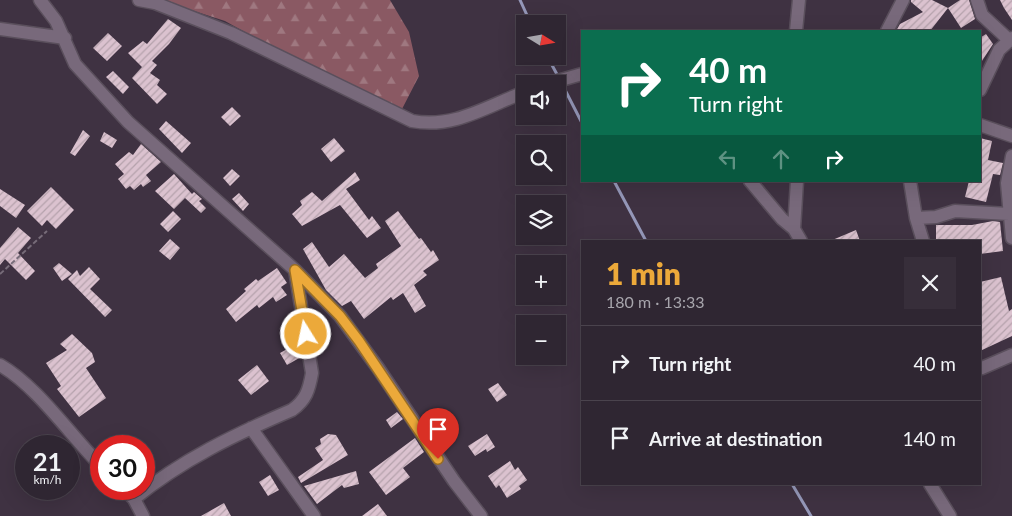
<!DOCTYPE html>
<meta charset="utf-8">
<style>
:root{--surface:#2f2632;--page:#372e3a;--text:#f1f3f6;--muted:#a7a5ac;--line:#4a434d;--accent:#eca93a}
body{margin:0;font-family:Lato,sans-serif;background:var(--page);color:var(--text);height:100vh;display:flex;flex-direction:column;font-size:19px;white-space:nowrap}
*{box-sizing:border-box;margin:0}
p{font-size:16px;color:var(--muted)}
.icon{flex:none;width:28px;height:28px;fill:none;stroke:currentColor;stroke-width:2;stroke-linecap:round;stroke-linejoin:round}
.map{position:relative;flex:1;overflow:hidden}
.panel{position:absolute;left:581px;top:240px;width:400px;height:245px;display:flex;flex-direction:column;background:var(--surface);border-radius:0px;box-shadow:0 5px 20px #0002,0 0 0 1px var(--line)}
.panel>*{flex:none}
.banner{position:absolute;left:581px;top:30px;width:400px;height:152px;border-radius:0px;box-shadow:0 5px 20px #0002,0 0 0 1px var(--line);background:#0b6e4f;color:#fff;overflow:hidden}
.needle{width:32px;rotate:101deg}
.buttons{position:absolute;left:516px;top:15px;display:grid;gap:10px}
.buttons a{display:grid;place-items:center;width:50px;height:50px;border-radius:0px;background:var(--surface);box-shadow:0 5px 20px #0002,0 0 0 1px var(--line);font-size:25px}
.speed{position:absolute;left:15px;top:435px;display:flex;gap:10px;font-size:25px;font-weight:700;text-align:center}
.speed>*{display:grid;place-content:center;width:65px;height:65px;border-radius:50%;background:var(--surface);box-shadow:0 5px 20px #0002,0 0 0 1px var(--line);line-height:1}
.speed small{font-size:12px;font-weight:400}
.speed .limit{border:8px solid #d22;background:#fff;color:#111}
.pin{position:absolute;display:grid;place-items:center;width:42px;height:42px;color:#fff;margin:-51px -21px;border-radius:50% 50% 50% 0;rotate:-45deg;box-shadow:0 0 5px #0007}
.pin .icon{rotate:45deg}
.me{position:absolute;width:55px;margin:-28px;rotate:350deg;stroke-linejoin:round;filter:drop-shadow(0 0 4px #0008)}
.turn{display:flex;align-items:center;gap:18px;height:105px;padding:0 25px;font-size:22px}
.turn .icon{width:65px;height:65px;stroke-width:2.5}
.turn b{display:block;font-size:35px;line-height:42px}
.lanes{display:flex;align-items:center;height:48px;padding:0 25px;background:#0003;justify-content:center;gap:25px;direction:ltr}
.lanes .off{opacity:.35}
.round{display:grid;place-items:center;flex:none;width:52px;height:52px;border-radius:0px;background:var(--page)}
.summary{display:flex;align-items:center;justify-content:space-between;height:85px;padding:0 25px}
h1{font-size:30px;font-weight:800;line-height:38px;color:var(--accent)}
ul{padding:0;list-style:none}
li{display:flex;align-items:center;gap:15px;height:75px;padding:0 25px;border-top:1px solid var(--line)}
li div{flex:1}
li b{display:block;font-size:19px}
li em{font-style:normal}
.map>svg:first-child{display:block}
.forest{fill:url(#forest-firs)}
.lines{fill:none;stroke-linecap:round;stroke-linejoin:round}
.stream{stroke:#9598b9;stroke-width:3}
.building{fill:url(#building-hatch)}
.minor-casing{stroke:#5a4f5c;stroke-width:15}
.path{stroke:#776c79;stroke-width:2;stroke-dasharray:5 2.5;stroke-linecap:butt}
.minor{stroke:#78697b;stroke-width:12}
.route-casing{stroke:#996e26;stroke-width:12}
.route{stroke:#eca93a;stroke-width:9}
</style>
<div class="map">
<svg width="1012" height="516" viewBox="0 0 1012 516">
<defs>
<pattern id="forest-firs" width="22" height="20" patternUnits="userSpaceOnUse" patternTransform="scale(1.25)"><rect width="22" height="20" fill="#8a5963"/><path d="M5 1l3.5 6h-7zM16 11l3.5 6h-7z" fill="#9f7880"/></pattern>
<pattern id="building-hatch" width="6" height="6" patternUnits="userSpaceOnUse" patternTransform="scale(1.25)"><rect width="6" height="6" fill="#dbc2cf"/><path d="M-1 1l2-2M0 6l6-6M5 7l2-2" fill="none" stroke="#b5a2ac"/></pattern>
</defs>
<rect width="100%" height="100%" fill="#3f3242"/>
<path class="forest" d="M160 0H390L409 32 419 76 402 109 325 77 225 21Z"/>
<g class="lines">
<path class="stream" d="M520 0 531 24
M547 56 559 78
M562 84 582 123
M614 181 646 241
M792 484 811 516"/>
</g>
<path class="building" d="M911 0H932L948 8 930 31H896L900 24 923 12 911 2Z
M960 0H969L975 19 961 28 948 8Z
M1000 0H1012V20L1004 8Z
M168 19 181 28 169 44 152 61 157 65 150 73 160 80 157 85 167 94 157 104 132 78 142 67 128 53 143 41 147 44Z
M108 33 122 46 107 61 93 48Z
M986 34 993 44 980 64V38Z
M113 71 129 87 123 94 106 77Z
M232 107 241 116 230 126 221 117Z
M166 121 191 143 182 153 159 129Z
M83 130 90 136 75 156 70 153Z
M104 132 117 140 112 148 100 141Z
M334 138 345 151 331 162 321 149Z
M980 138 992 141 988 160 1003 163 1000 175 993 174 986 202 965 197 969 181H980Z
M141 144 161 162 146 175 151 181 143 187 141 184 134 190 130 186 126 189 118 179 124 174 115 164 129 152 133 155Z
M232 169 240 176 230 186 223 178Z
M355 172 360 180 346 189 369 220 372 216 381 228 367 238 340 205 302 226 292 214 302 205 300 201 312 192 322 201Z
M174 174 192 194 194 192 202 199 199 201 206 208 201 213 185 198 174 209 155 191Z
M51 187 74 210 56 229 47 220 42 226 27 211Z
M0 189 25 205 16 218 0 206Z
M239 193 249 204 243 211 232 199Z
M173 211 181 219 168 232 160 224Z
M398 211 419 239 421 238 431 252 433 250 439 260 423 271 427 275 414 285 426 306 415 313 403 293 393 300 391 297 364 319 351 301 342 306 326 290 303 249 312 242 329 267 344 254 365 278 378 268 376 264 401 246 385 221Z
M993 221 1000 222 1003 251 980 254V241H936V225H972Z
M18 227 31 238 18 253 35 271 26 280 5 259 0 265V248Z
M856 230 860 241H830Z
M170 239 180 248 170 260 159 251Z
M59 263 72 274 62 281 53 268Z
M89 267 100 279 90 289 112 310 105 317 68 279 77 270 80 276Z
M277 268 287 283 281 287 287 295 276 302 273 297 259 308 257 305 236 322 226 309 246 291 244 289 256 279 258 281Z
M1001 277 1009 311 1012 309V336L980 351V282Z
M72 334 92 353 95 362 86 368 106 398 79 417 57 389 61 386 46 363 67 350 60 344Z
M296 344 301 357 287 365 280 353Z
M257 365 269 381 251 395 238 380Z
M498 383 507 395 497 402 488 389Z
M397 412 403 419 391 428 386 420Z
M328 434 336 435 348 455 301 483 298 477 323 460 315 448 321 444 320 439Z
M487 434 495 447 487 452 486 449 475 456 468 446Z
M415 438 424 452 403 468 410 477 386 495 369 472Z
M510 461 515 470 518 467 527 480 519 486 521 489 507 498 499 485 496 488 488 476Z
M356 471 359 484 344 488 342 485 317 504 304 486Z
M270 475 279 490 268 496 259 482Z
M224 503 231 516H201Z
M378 504 387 516H362Z"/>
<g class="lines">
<defs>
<path id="minor" d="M40 0 56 21 75 64 128 122 295 270 340 316 378 368 454 481 481 516
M139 0 155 3 231 33 412 121C454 129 487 106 525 92
M977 0 982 15 1009 40
M0 29 65 38
M796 31 799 0
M887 31 903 0
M547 84 582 74
M980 90 999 50 1012 38
M980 125 1012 136
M1012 156 1007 183 1012 238
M750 181 782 219 794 229 801 241
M910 181 916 218 936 217 955 211 1009 214
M916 218 923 241
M794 229 797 181
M0 365C37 386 70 435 101 466
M982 368 1012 355
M251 428 314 516
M930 484 950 516
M124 489 134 499 143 516
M134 499C181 460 236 434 292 410 306 400 309 390 312 373L295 270"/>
</defs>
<use href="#minor" class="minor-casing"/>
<path class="path" d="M729 31H782
M0 274 47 231"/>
<use href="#minor" class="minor"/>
</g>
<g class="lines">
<defs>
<path id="route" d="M306 334 295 270 340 316 359 341 438 459"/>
</defs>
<use href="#route" class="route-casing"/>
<use href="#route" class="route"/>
</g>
</svg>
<div class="buttons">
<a><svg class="needle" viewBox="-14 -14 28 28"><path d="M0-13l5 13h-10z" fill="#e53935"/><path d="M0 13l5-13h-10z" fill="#a7a5ac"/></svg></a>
<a><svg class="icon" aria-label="sound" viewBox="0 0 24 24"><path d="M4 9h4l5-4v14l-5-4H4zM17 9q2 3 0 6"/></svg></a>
<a><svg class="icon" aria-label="search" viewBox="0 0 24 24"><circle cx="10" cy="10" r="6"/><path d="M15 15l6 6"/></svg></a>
<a><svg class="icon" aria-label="layers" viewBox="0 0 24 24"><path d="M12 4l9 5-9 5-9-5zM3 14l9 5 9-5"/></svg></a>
<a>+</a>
<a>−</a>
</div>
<div class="speed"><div>21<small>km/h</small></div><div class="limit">30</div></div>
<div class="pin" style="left:438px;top:459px;background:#d93025"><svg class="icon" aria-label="arrive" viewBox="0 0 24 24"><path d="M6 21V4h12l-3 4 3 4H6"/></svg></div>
<svg class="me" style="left:306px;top:334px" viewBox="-20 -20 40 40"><circle r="17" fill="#eca93a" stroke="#fff" stroke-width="3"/><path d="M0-11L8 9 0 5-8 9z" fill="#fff"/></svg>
<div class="banner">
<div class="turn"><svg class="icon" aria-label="right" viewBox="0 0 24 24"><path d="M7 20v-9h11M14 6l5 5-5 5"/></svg><div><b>40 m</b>Turn right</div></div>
<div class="lanes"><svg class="icon off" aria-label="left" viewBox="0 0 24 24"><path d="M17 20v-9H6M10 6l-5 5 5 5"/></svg><svg class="icon off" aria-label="ahead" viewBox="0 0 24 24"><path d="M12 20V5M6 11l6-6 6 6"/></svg><svg class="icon" aria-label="right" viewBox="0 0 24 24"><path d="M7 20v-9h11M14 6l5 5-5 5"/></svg></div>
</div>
<section class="panel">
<div class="summary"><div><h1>1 min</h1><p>180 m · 13:33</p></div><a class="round"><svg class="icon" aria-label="close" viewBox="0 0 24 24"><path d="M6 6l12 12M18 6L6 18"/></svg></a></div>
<ul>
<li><svg class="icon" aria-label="right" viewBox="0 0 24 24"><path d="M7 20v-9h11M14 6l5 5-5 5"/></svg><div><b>Turn right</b></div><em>40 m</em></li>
<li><svg class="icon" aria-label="arrive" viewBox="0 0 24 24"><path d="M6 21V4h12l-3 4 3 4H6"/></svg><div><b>Arrive at destination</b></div><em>140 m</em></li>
</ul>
</section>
</div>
